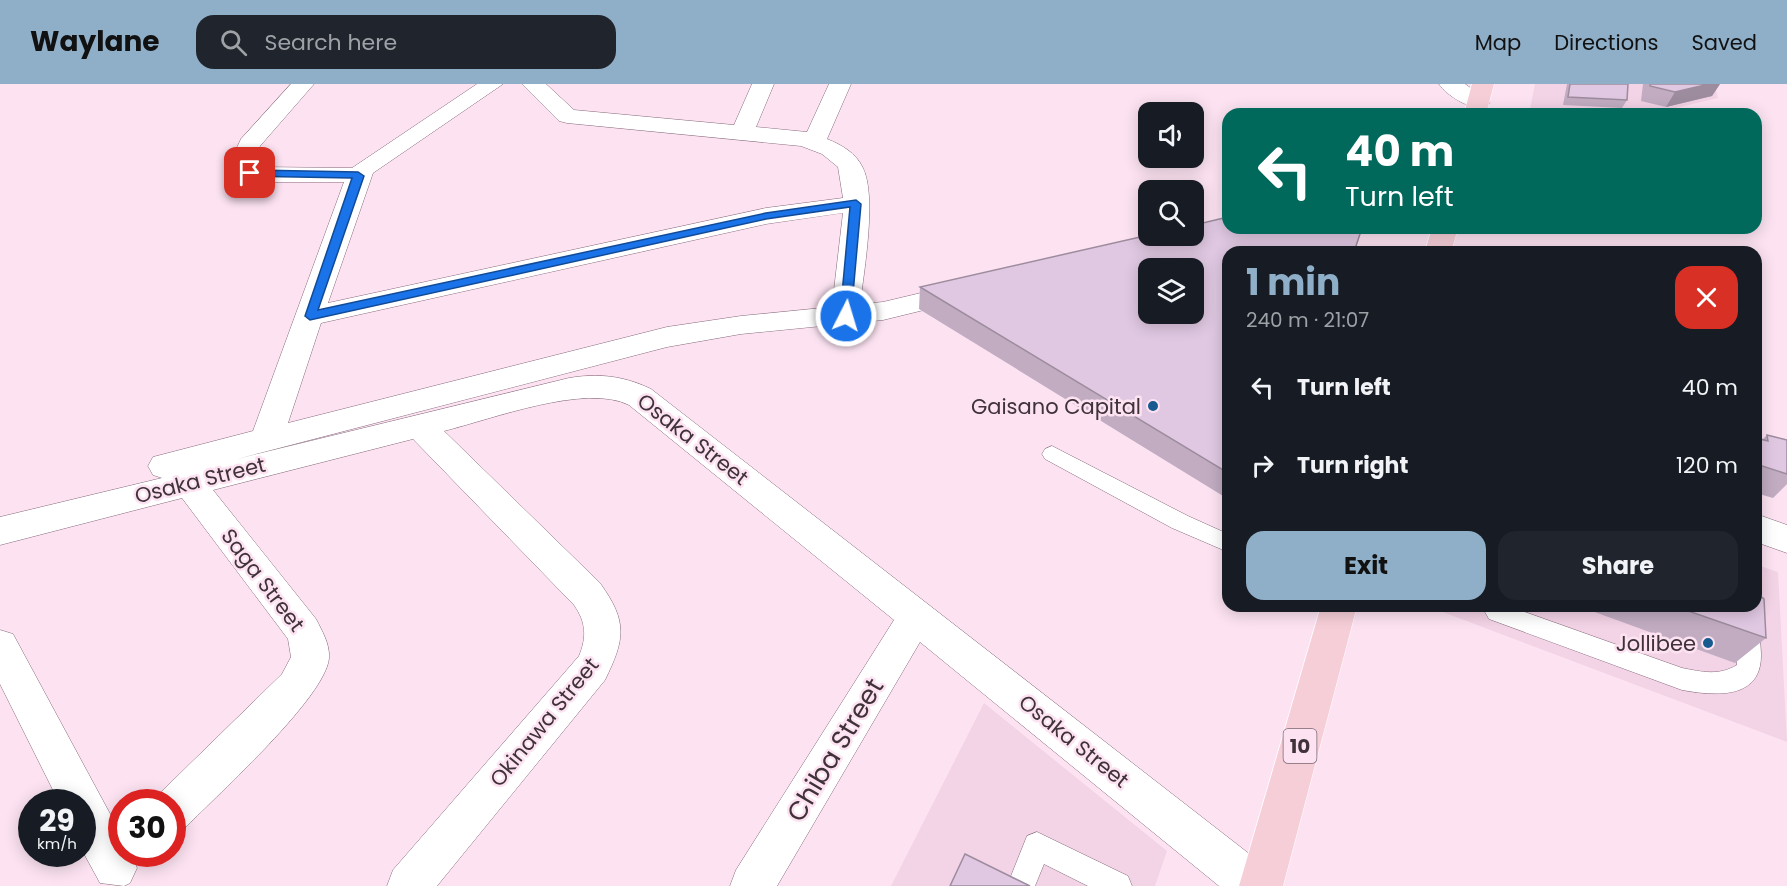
<!DOCTYPE html>
<meta charset="utf-8">
<style>
:root{--surface:#171b24;--page:#20242c;--text:#f1f3f6;--muted:#9ea1a6;--accent:#8faec8}
body{margin:0;font-family:Poppins,sans-serif;background:var(--page);color:var(--text);height:100vh;display:flex;flex-direction:column;font-size:22px;white-space:nowrap}
*{box-sizing:border-box;margin:0}
p{font-size:20px;color:var(--muted)}
.icon{flex:none;width:33px;height:33px;fill:none;stroke:currentColor;stroke-width:2;stroke-linecap:round;stroke-linejoin:round}
.map{position:relative;flex:1;overflow:hidden}
.details{position:absolute;left:1222px;top:162px;width:540px;height:366px;display:flex;flex-direction:column;background:var(--surface);border-radius:18px;box-shadow:0 3px 15px #0003}
.details>*{flex:none}
.banner{position:absolute;left:1222px;top:24px;width:540px;height:126px;border-radius:18px;box-shadow:0 3px 15px #0003;background:#00695c;color:#fff;overflow:hidden}
.buttons{position:absolute;left:1138px;top:18px;display:grid;gap:12px}
.buttons a{display:grid;place-items:center;width:66px;height:66px;border-radius:12px;background:var(--surface);box-shadow:0 3px 15px #0003;font-size:30px}
.speed{position:absolute;left:18px;top:705px;display:flex;gap:12px;font-size:30px;font-weight:700;text-align:center}
.speed>*{display:grid;place-content:center;width:78px;height:78px;border-radius:50%;background:var(--surface);box-shadow:0 3px 15px #0003;line-height:1}
.speed small{font-size:15px;font-weight:400}
.speed .limit{border:9px solid #d22;background:#fff;color:#111}
.pin{position:absolute;display:grid;place-items:center;width:51px;height:51px;color:#fff;margin:-26px;border-radius:12px;box-shadow:0 3px 9px #0006}
.me{position:absolute;width:66px;margin:-33px;rotate:5deg;stroke-linejoin:round;filter:drop-shadow(0 0 4px #0008)}
.turn{display:flex;align-items:center;gap:21px;height:126px;padding:0 24px;font-size:27px}
.turn .icon{width:78px;height:78px;stroke-width:2.5}
.turn b{display:block;font-size:42px;line-height:51px}
.round{display:grid;place-items:center;flex:none;width:63px;height:63px;border-radius:18px;background:var(--page)}
.headline{display:flex;align-items:center;justify-content:space-between;height:102px;padding:0 24px}
h1{font-size:36px;font-weight:700;line-height:45px;color:var(--accent)}
.action{display:flex;gap:12px;margin-top:auto;padding:12px 24px}
.action a{flex:1;height:69px;border-radius:18px;background:var(--accent);color:#111;font-size:24px;font-weight:700;line-height:69px;text-align:center}
.action a+a{background:var(--page);color:var(--text)}
ul{padding:0;list-style:none}
li{display:flex;align-items:center;gap:18px;height:78px;padding:0 24px}
li div{flex:1}
li b{display:block;font-size:22px}
li em{font-style:normal}
header{display:flex;align-items:center;gap:36px;box-sizing:border-box;height:84px;padding:0 30px;background:var(--accent);color:#111}
header strong{font-size:28px}
nav{display:flex;gap:33px;margin-inline-start:auto;font-size:21px}
.search{width:420px;height:54px;background:var(--page);display:flex;align-items:center;gap:15px;box-sizing:border-box;padding:0 21px;border-radius:18px;color:var(--muted);font-size:22px}
.map>svg:first-child{display:block}
.built{fill:#f3d3e6}
.lines{fill:none;stroke-linecap:round;stroke-linejoin:round}
.service-casing{stroke:#85697a;stroke-width:1}
.minor-casing{stroke:#85697a;stroke-width:1}
.trunk-casing{stroke:#fff;stroke-width:1}
.service{fill:#fff;fill-rule:evenodd}
.minor{fill:#fff;fill-rule:evenodd}
.trunk{fill:#f6ced8;fill-rule:evenodd}
.wall{fill:#c1acc2}
.shaded-wall{fill:#9d8c9e}
.building{fill:#e0c8e2;stroke:#9d8c9e;stroke-width:1.5;fill-rule:evenodd}
.route{fill:#1a73e8;stroke:#114b97;stroke-width:1.5}
.poi-dot{fill:#175a8f;stroke:#fde3f2;stroke-width:2}
.labels{text-anchor:middle;dominant-baseline:central;stroke-width:5;stroke-linejoin:round;paint-order:stroke}
.shield{fill:#fde3f2;stroke:#786770;stroke-width:1.5}
.shield-label{font-size:20px;font-weight:bold;fill:#3f3239}
.poi-label{font-size:21px;fill:#3f3239;stroke:#fde3f2;text-anchor:end}
.street-label{font-size:21px;fill:#3f3239;stroke:#fde3f2}
.near-street-label{font-size:26px;fill:#3f3239;stroke:#fde3f2}
</style>
<header>
<strong>Waylane</strong>
<div class="search"><svg class="icon" aria-label="search" viewBox="0 0 24 24"><circle cx="10" cy="10" r="6"/><path d="M15 15l6 6"/></svg>Search here</div>
<nav><a>Map</a><a>Directions</a><a>Saved</a></nav>
</header>
<div class="map">
<svg width="1787" height="802" viewBox="0 0 1787 802">
<rect width="100%" height="100%" fill="#fde3f2"/>
<path class="built" d="M1535 0H1714L1718 14 1650 30H1529Z
M1757 481 1778 488 1787 658 1427 522H1756Z
M984 619 1167 767 1155 802H891Z"/>
<g class="lines">
<defs>
<path id="service" d="M1052 362 1188 432 1228 450V468L1172 444 1045 375 1042 370 1045 365Z
M1488 522H1508L1682 584C1702 588 1719 592 1737 581L1736 548 1719 522H1744C1758 541 1760 546 1761 570 1762 616 1715 612 1682 606L1489 535 1485 528Z
M1037 748 1128 792 1132 802H1088L1044 780 1035 802H1007L1027 752Z"/>
<path id="minor" d="M291 0H314L260 62 253 79 258 83 352 84 477 0H503L373 89 328 219 766 124 843 114 838 83 822 70 801 62 567 39 559 37 522 0H546L574 26 734 41 752 0H774L756 43 807 48 829 0H851L827 55C842 61 856 69 863 84 877 113 864 187 860 220L883 218 963 199 973 202 977 208 973 214 883 236 741 250 667 263 237 375 569 294C599 289 624 292 651 305L1270 786 1276 802H1219L920 558 777 802H730L736 786 894 536 629 321C586 299 492 335 444 347L600 499C628 538 625 555 605 596L437 802H387L393 786 579 572C587 553 586 538 574 521L413 355 213 406 316 535C322 547 330 560 329 574 326 613 218 710 187 742L172 747V718H155L157 712 282 590 291 573 288 555 182 414 0 461V433L162 394 153 391 148 382 153 373 253 347 344 98H261L241 94 229 80 241 55ZM843 129 832 223 741 232 667 243 288 339 321 239 766 140Z
M1439 0H1465L1490 18 1487 23C1472 27 1448 13 1439 0Z
M1756 430 1787 441V469L1756 458Z
M0 546 13 550 122 752V770H131L137 784 130 799 124 802 100 799 82 766V718H59L0 600Z"/>
<path id="trunk" d="M1472 0H1494L1486 30H1464Z
M1432 144H1458L1451 168H1425Z
M1321 522H1357L1283 802H1239Z"/>
</defs>
<use href="#service" class="service-casing"/>
<use href="#minor" class="minor-casing"/>
<use href="#trunk" class="trunk-casing"/>
<use href="#service" class="service"/>
<use href="#minor" class="minor"/>
<use href="#trunk" class="trunk"/>
</g>
<path class="wall" d="M1567 0H1628L1627 16 1622 24 1563 21Z
M1643 0H1720L1712 12 1666 23 1641 17Z
M1228 168V415L919 225 920 203Z
M1767 351 1787 356V400L1773 414 1756 409V354L1762 356Z
M1578 522H1756L1766 554 1735 579Z"/>
<path class="shaded-wall" d="M1709 0H1720L1712 12 1666 23 1675 8Z"/>
<path class="building" d="M1570 0H1628L1627 16 1568 13Z
M1650 0H1709L1675 8 1650 2Z
M1348 27 1359 30H1346Z
M1228 133V144H1362L1354 168H1228V389L920 203 1149 151 1194 152V141ZM1149 184H1194V230H1149Z
M1767 351 1787 356V390L1756 380V354L1768 357Z
M1756 509 1764 515 1766 554 1674 522H1756Z
M965 770 1030 802H950Z"/>
<path class="route" d="M250 86 358 88 364 92 318 226 766 129 856 116 861 120 851 232 846 236 840 232 850 123 766 135 310 236 305 232 352 94 246 92V87Z"/>
<g class="poi-dot">
<circle cx="1153" cy="322" r="6"/>
<circle cx="1708" cy="559" r="6"/>
</g>
<g class="labels">
<rect class="shield" x="1283.5" y="645" width="33" height="34" rx="4.5"/>
<g class="shield-label">
<text x="1300" y="662">10</text>
</g>
<g class="poi-label">
<text x="1141" y="322">Gaisano Capital</text>
<text x="1696" y="559">Jollibee</text>
</g>
<g class="street-label">
<text transform="translate(693 355) rotate(38)">Osaka Street</text>
<text transform="translate(200 396) rotate(-14)">Osaka Street</text>
<text transform="translate(263 496) rotate(53)">Saga Street</text>
<text transform="translate(544 638) rotate(-51)">Okinawa Street</text>
<text transform="translate(1074 657) rotate(39)">Osaka Street</text>
</g>
<g class="near-street-label">
<text transform="translate(835 666) rotate(-59)">Chiba Street</text>
</g>
</g>
</svg>
<div class="buttons">
<a><svg class="icon" aria-label="sound" viewBox="0 0 24 24"><path d="M4 9h4l5-4v14l-5-4H4zM17 9q2 3 0 6"/></svg></a>
<a><svg class="icon" aria-label="search" viewBox="0 0 24 24"><circle cx="10" cy="10" r="6"/><path d="M15 15l6 6"/></svg></a>
<a><svg class="icon" aria-label="layers" viewBox="0 0 24 24"><path d="M12 4l9 5-9 5-9-5zM3 14l9 5 9-5"/></svg></a>
</div>
<div class="speed"><div>29<small>km/h</small></div><div class="limit">30</div></div>
<div class="pin" style="left:250px;top:89px;background:#d93025"><svg class="icon" aria-label="arrive" viewBox="0 0 24 24"><path d="M6 21V4h12l-3 4 3 4H6"/></svg></div>
<svg class="me" style="left:846px;top:232px" viewBox="-20 -20 40 40"><circle r="17" fill="#1a73e8" stroke="#fff" stroke-width="3"/><path d="M0-11L8 9 0 5-8 9z" fill="#fff"/></svg>
<div class="banner">
<div class="turn"><svg class="icon" aria-label="left" viewBox="0 0 24 24"><path d="M17 20v-9H6M10 6l-5 5 5 5"/></svg><div><b>40 m</b>Turn left</div></div>
</div>
<section class="details">
<div class="headline"><div><h1>1 min</h1><p>240 m · 21:07</p></div><a class="round" style="background:#d93025;color:#fff"><svg class="icon" aria-label="close" viewBox="0 0 24 24"><path d="M6 6l12 12M18 6L6 18"/></svg></a></div>
<ul>
<li><svg class="icon" aria-label="left" viewBox="0 0 24 24"><path d="M17 20v-9H6M10 6l-5 5 5 5"/></svg><div><b>Turn left</b></div><em>40 m</em></li>
<li><svg class="icon" aria-label="right" viewBox="0 0 24 24"><path d="M7 20v-9h11M14 6l5 5-5 5"/></svg><div><b>Turn right</b></div><em>120 m</em></li>
</ul>
<div class="action"><a>Exit</a><a>Share</a></div>
</section>
</div>
